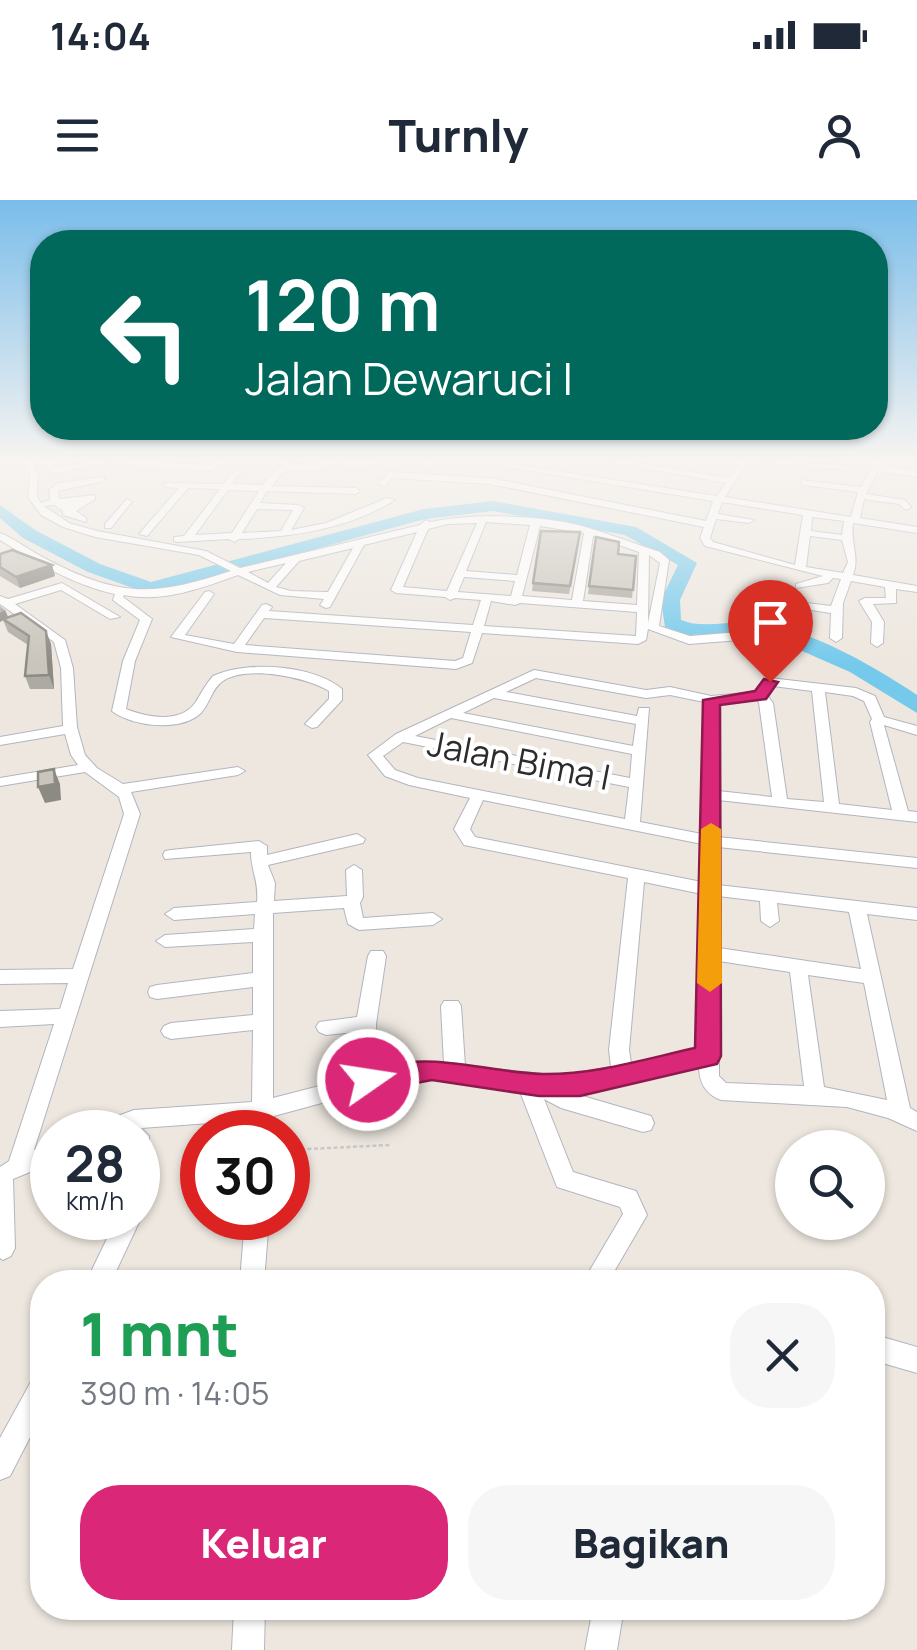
<!DOCTYPE html>
<html lang="id">
<meta charset="utf-8">
<style>
:root{--surface:#fff;--page:#f6f6f7;--text:#1f2937;--muted:#747a83;--accent:#db2777}
body{margin:0;font-family:Manrope,sans-serif;background:var(--page);color:var(--text);height:100vh;display:flex;flex-direction:column;font-size:38px;white-space:nowrap}
*{box-sizing:border-box;margin:0}
p{font-size:32px;color:var(--muted)}
.icon{flex:none;width:55px;height:55px;fill:none;stroke:currentColor;stroke-width:2;stroke-linecap:round;stroke-linejoin:round}
.map{position:relative;flex:1;overflow:hidden}
.details{position:absolute;left:30px;top:1070px;width:855px;height:350px;display:flex;flex-direction:column;background:var(--surface);border-radius:40px;box-shadow:0 2px 8px #0004}
.details>*{flex:none}
.banner{position:absolute;left:30px;top:30px;width:858px;height:210px;border-radius:40px;box-shadow:0 2px 8px #0004;background:#00695c;color:#fff;overflow:hidden}
.controls{position:absolute;left:775px;top:930px;display:grid;gap:20px}
.controls a{display:grid;place-items:center;width:110px;height:110px;border-radius:50%;background:var(--surface);box-shadow:0 2px 8px #0004;font-size:50px}
.speed{position:absolute;left:30px;top:910px;display:flex;gap:20px;font-size:50px;font-weight:700;text-align:center}
.speed>*{display:grid;place-content:center;width:130px;height:130px;border-radius:50%;background:var(--surface);box-shadow:0 2px 8px #0004;line-height:1}
.speed small{font-size:25px;font-weight:400}
.speed .limit{border:15px solid #d22;background:#fff;color:#111}
.pin{position:absolute;display:grid;place-items:center;width:85px;height:85px;color:#fff;margin:-102px -42px;border-radius:50% 50% 50% 0;rotate:-45deg;box-shadow:0 0 10px #0007}
.pin .icon{rotate:45deg}
.me{position:absolute;width:110px;margin:-55px;rotate:77deg;stroke-linejoin:round;filter:drop-shadow(0 0 8px #0008)}
.turn{display:flex;align-items:center;gap:35px;height:210px;padding:0 50px;font-size:45px}
.turn .icon{width:130px;height:130px;stroke-width:2.5}
.turn b{display:block;font-size:70px;line-height:85px}
.round{display:grid;place-items:center;flex:none;width:105px;height:105px;border-radius:40px;background:var(--page)}
.overview{display:flex;align-items:center;justify-content:space-between;height:170px;padding:0 50px}
h1{font-size:60px;font-weight:800;line-height:75px;color:#1e9e55}
.primary-button{display:flex;gap:20px;margin-top:auto;padding:20px 50px}
.primary-button a{flex:1;height:115px;border-radius:40px;background:var(--accent);color:#fff;font-size:40px;font-weight:800;line-height:115px;text-align:center}
.primary-button a+a{background:var(--page);color:var(--text)}
.status{display:flex;justify-content:space-between;align-items:center;height:70px;padding:0 50px;background:var(--surface);direction:ltr}
.status svg{height:28px;fill:currentColor}
header{display:flex;justify-content:space-between;align-items:center;height:130px;padding:0 50px;background:var(--surface);font-size:45px;font-weight:800}
.map>svg:first-child{display:block}
.lines{fill:none;stroke-linecap:round;stroke-linejoin:round}
.river{fill:#75caec;fill-rule:evenodd}
.minor-casing{stroke:#b2b5bf;stroke-width:2}
.path{stroke:#c8c8c8;stroke-width:2.5;stroke-dasharray:4 2.5;stroke-linecap:butt}
.minor{fill:#fff;fill-rule:evenodd}
.wall{fill:#ada9a3}
.shaded-wall{fill:#8d8a84}
.building{fill:#c9c5bd;stroke:#8d8a84;stroke-width:2.5}
.route{fill:#db2777;stroke:#8e194d;stroke-width:2.5}
.slow{fill:#f59e0b}
.labels{text-anchor:middle;dominant-baseline:central;stroke-width:8;stroke-linejoin:round;paint-order:stroke}
.street-label{font-size:35px;fill:#2c2c2c;stroke:#fff}
</style>
<div class="status"><b>14:04</b><svg viewBox="0 0 49 12"><path d="M0 12V9h3v3zM5 12V6h3v6zM10 12V3h3v9zM15 12V0h3v12zM26 1h20v11H26zM47 4h2v5h-2z"/></svg></div>
<header><svg class="icon" aria-label="menu" viewBox="0 0 24 24"><path d="M4 6h16M4 12h16M4 18h16"/></svg>Turnly<svg class="icon" aria-label="person" viewBox="0 0 24 24"><circle cx="12" cy="8" r="4"/><path d="M4 21q1-7 8-7t8 7"/></svg></header>
<div class="map">
<svg width="917" height="1450" viewBox="0 0 917 1450">
<rect width="100%" height="100%" fill="#ede7df"/>
<g class="lines">
<path class="river" d="M493 301 636 327 697 363 680 400 681 420C704 430 733 419 758 423 812 431 863 460 908 489L917 495V513L850 472 777 440 740 433 689 435 665 427 661 400 678 365 625 335 493 311 425 319 150 394 88 372 23 338 0 318V305L35 330 100 364 151 382 424 309Z"/>
<defs>
<path id="minor" d="M24 261H32L38 275 37 296 41 303 50 300 49 290 58 283 104 277V281L58 291 59 299 95 295V299L76 311 86 318V322L63 315V311L54 305 44 306 69 323 97 331 206 351 240 368 420 325 426 320 430 322C471 313 538 315 578 325 605 332 632 343 660 352L669 360 659 426 690 436 740 432 746 436 740 440 689 444 648 429 646 440 638 444 482 433 472 463 456 469 237 452 171 437 205 392 209 391 214 394 185 435 234 444 262 405 266 404 272 407 269 411 473 425 481 400 455 398 450 400 445 397 396 393 391 390 417 332 364 345 330 407 326 408 320 405 324 399 280 395 238 375C201 388 164 403 124 395L123 397 152 419 135 461 126 509C146 517 180 524 195 503 201 494 205 485 213 476 246 460 314 465 342 489V500L317 527 312 528 305 524 329 499V491C306 477 247 465 223 481 212 488 210 503 201 513 181 532 133 527 112 511L123 461 140 420 113 400 115 394C73 385 36 362 0 340V333C17 340 32 352 48 360 121 398 155 396 231 371L199 355 95 337 63 327 41 315 28 297 30 275ZM486 322 530 325 517 375 466 371ZM477 323 447 391 403 387 428 329 448 324ZM540 326 584 333 572 400 522 396ZM593 336 639 352 637 405 583 401ZM353 348 328 392 291 391 276 387 299 361ZM649 355 660 363 648 423ZM286 363 268 383 248 372ZM464 377 515 381 511 396 458 392ZM491 401 515 405 520 403 637 412 636 436 484 426ZM264 418 471 432 463 458 455 461 245 445Z
M40 261H49L57 268 94 261H111L55 274Z
M125 261 209 265 216 261H225L211 271 127 266 123 263Z
M284 261H292L289 264 377 261 363 269 330 265 319 270H285L272 286 356 288 360 291 356 294 267 291 260 303 299 305 304 308 291 330 326 323 387 298 395 300C348 329 293 337 239 339L234 342 229 339 177 342 174 341V337L184 336 220 289 188 288 147 336 139 334 179 288 165 287V283L223 284 237 269 241 272 232 284 262 285ZM228 290 259 291 232 333 195 335ZM257 309 293 310 281 331 242 333Z
M427 261H435L432 268H426Z
M606 261H625L729 278 740 261 846 265 849 270 748 261 725 297 851 317 858 292 803 285 800 280 861 287 875 261H883L881 266 917 271V277L878 271 866 294 905 300 911 307 906 310 899 304 864 299 860 318 917 327V333L853 323C850 342 860 357 853 375L917 386V392L896 389V403L873 404 884 422 883 443 877 447 871 443 872 422 859 401 865 398H886L885 387 851 381 843 403 842 438 836 442 830 438 831 413 798 408 792 405 798 402 831 406 841 379 833 378 828 383 796 388V384L823 376 705 346 700 338 704 327 490 284 391 278 385 286 378 284 389 272 490 278 706 321 713 301 495 265 499 262 717 296 726 283ZM722 302 803 315 795 365 713 342 710 338 716 319 749 323 754 320 718 314ZM812 317 844 321 842 335 811 331ZM810 336 842 340 848 362 843 373 806 367Z
M127 299 132 302 130 304 111 328H105V324Z
M62 383 120 417 110 419 61 390 15 404 65 440 73 468 77 527 85 555 97 568 123 584 238 567 245 571 238 575 131 592 140 614 34 950 52 943V963L13 979 15 1048 11 1056 3 1060 0 1058V967L9 961 54 824 0 827V811L60 809 68 783 0 784V770L73 769 124 614 119 597 85 572 0 586V578L78 565 71 555 65 534 0 545V537L63 526 61 468 54 442 0 404V396L8 399Z
M534 470 646 490 670 487 711 496 756 492 766 479 770 478 856 488 875 496 884 517 917 526V535L884 525 908 611 917 612V622L718 600V637L917 658V668L718 647V685L917 708V720L867 714 910 908 917 912V931L888 918 847 907 721 900C705 894 699 882 699 866L569 892 651 916 654 923 651 930 643 932 561 908 544 899 573 972 636 991 647 1015 608 1082H583L623 1014 620 1007 557 987 519 889 417 877 274 916V932H252V920L141 928 149 936V972L146 979 138 982V932H129L130 930 90 932 93 925 134 910 252 902 253 830 171 839 164 836 161 831 164 826 171 823 253 815V787L157 799 150 797 148 792 150 787 157 785 253 773V742L165 747 156 741 165 735 254 729 255 714 174 720 165 714 174 708 257 702C259 681 251 671 251 652L165 659 163 655 165 651 171 650 259 641 267 646V655L357 634 365 639 363 643 268 665 275 683 274 701 347 696 346 670 354 665 362 670 363 697 360 703 363 718 433 713 442 719 433 725 359 730 348 724 344 708 273 713V898L358 876 356 832 326 835 319 832 316 827 319 822 357 817 368 756 371 751H383L386 756 376 824 378 871 417 861 444 864 441 806 444 801H458L461 806 465 866 562 876 611 867 609 850 628 678 464 645 454 629 470 598 409 585 385 576 368 555 396 534ZM536 478 646 498 670 495 704 502 702 634 640 622 649 508H639L637 516 506 492ZM773 486 812 491 824 602 787 599 773 503 767 495ZM825 492 853 496 864 501 872 519 870 522 892 610 839 604ZM494 498 636 524 633 546 463 513ZM757 499 759 503 772 597 718 591V503ZM451 518 632 554 630 578 415 536ZM403 542 629 587 625 619 418 578 395 570 383 556ZM483 600 702 644V682L475 637 470 629ZM644 682 702 694 699 850 631 863 629 850ZM718 696 760 701 761 721 770 727 779 721 777 703 849 712 861 769 719 748ZM719 761 790 772 804 886 726 883 719 876ZM808 775 864 783 887 900 824 887Z
M138 1011 141 1018 111 1082H86L117 1018H138Z
M245 1018H269L264 1082H240Z
M872 1134 917 1147V1173L872 1160Z
M42 1174V1214L10 1276 0 1280V1238L33 1178Z
M234 1408H265L264 1450H232Z
M593 1408H624L617 1450H585Z"/>
</defs>
<use href="#minor" class="minor-casing"/>
<path class="path" d="M288 950 390 945"/>
<use href="#minor" class="minor"/>
</g>
<path class="wall" d="M596 337 618 354 636 356 632 398 588 394Z
M579 339 569 394 532 391 533 383Z
M0 354 52 365 55 376 20 388 0 376Z
M0 406 5 410 8 417 46 431 51 444 54 489H30L25 476 28 445 8 432 3 420 0 422Z"/>
<path class="shaded-wall" d="M52 365 55 376 20 388 16 377Z
M5 410 8 417 0 422V413Z
M46 431 51 444 54 489 49 475Z
M54 569 60 584 61 600 45 603 38 587Z"/>
<path class="building" d="M541 331 580 332 570 386 533 383Z
M596 337 619 342 618 354 636 356 633 390 589 386Z
M12 350 52 365 16 377 0 367V354Z
M21 413 46 431 49 475 25 476 29 436 3 419Z
M54 569 55 584 38 587V572Z"/>
<linearGradient id="sky" x2="0" y2="1"><stop stop-color="#7abdea"/><stop offset="0.56" stop-color="#f7f4f1"/><stop offset="1" stop-color="#f7f4f1" stop-opacity="0"/></linearGradient>
<rect width="917" height="464" fill="url(#sky)"/>
<path class="route" d="M764 479 778 482 766 499 720 505 721 856 717 864 580 896H539L432 880 368 892 359 888 355 880 359 873C430 848 473 871 542 874 594 875 645 859 695 848L703 500 755 491Z"/>
<path class="slow" d="M711 623 721 629 722 783 710 792 697 783 701 629Z"/>
<g class="labels">
<g class="street-label">
<text transform="translate(519 560) rotate(11)">Jalan Bima I</text>
</g>
</g>
</svg>
<div class="controls">
<a><svg class="icon" aria-label="search" viewBox="0 0 24 24"><circle cx="10" cy="10" r="6"/><path d="M15 15l6 6"/></svg></a>
</div>
<div class="speed"><div>28<small>km/h</small></div><div class="limit">30</div></div>
<div class="pin" style="left:770px;top:482px;background:#d93025"><svg class="icon" aria-label="arrive" viewBox="0 0 24 24"><path d="M6 21V4h12l-3 4 3 4H6"/></svg></div>
<svg class="me" style="left:368px;top:880px" viewBox="-20 -20 40 40"><circle r="17" fill="#db2777" stroke="#fff" stroke-width="3"/><path d="M0-11L8 9 0 5-8 9z" fill="#fff"/></svg>
<div class="banner">
<div class="turn"><svg class="icon" aria-label="left" viewBox="0 0 24 24"><path d="M17 20v-9H6M10 6l-5 5 5 5"/></svg><div><b>120 m</b>Jalan Dewaruci I</div></div>
</div>
<section class="details">
<div class="overview"><div><h1>1 mnt</h1><p>390 m · 14:05</p></div><a class="round"><svg class="icon" aria-label="close" viewBox="0 0 24 24"><path d="M6 6l12 12M18 6L6 18"/></svg></a></div>
<div class="primary-button"><a>Keluar</a><a>Bagikan</a></div>
</section>
</div>
